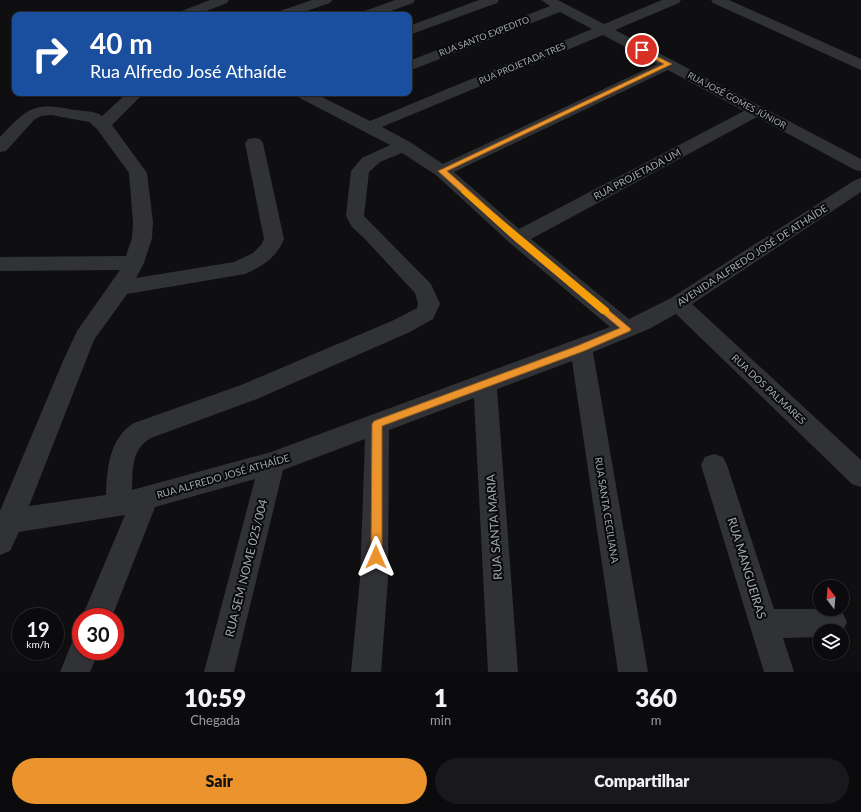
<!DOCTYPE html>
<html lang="pt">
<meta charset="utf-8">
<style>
:root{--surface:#0b0b0d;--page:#19191b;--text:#f1f3f6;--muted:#9a9b9d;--line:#2b2b2e;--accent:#eb932d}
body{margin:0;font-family:Lato,sans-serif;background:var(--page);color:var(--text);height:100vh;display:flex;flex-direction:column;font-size:15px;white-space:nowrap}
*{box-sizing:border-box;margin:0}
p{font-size:13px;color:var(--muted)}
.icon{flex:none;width:22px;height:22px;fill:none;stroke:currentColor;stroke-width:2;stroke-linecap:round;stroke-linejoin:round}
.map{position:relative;height:672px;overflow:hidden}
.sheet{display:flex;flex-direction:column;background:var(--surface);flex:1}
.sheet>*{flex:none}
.hud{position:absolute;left:12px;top:12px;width:400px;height:84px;border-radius:8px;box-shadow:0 1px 3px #0004,0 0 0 1px var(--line);background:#1a4fa0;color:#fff;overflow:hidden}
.needle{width:26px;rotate:344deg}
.controls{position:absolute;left:813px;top:580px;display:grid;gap:8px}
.controls a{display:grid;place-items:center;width:36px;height:36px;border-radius:50%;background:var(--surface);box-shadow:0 1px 3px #0004,0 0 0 1px var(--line);font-size:20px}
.speed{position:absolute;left:12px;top:608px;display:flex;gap:8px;font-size:20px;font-weight:700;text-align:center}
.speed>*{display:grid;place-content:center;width:52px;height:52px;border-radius:50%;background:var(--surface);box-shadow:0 1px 3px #0004,0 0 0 1px var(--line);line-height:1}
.speed small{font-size:10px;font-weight:400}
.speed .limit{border:6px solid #d22;background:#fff;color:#111}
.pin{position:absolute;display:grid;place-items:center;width:34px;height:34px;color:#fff;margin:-17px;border:2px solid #fff;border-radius:50%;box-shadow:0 1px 4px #0007}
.me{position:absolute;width:44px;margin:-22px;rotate:0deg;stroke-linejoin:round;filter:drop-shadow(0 0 3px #0008)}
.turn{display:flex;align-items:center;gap:14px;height:84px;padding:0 12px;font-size:18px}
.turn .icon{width:52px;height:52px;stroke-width:2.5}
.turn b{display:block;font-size:28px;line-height:34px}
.eta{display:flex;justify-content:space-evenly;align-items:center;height:68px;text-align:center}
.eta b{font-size:24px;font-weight:800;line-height:28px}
.cta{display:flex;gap:8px;margin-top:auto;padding:8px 12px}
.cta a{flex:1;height:46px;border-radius:24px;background:var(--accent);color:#111;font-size:16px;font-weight:800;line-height:46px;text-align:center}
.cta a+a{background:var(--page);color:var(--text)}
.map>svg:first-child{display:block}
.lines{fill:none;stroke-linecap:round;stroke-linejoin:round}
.minor{fill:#303235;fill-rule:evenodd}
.route{fill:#eb932d;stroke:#99601d}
.slow{fill:#f59e0b}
.labels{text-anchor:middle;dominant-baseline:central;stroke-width:4;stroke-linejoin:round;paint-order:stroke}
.far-street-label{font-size:9px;fill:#a1a8b1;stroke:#0a0a0b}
.street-label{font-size:10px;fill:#a1a8b1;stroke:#0a0a0b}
.near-street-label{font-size:12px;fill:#a1a8b1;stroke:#0a0a0b}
</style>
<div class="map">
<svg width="861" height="672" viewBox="0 0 861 672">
<rect width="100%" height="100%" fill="#0f0f11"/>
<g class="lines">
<path class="minor" d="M210 0H229L227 3 196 15H177L179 12Z
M312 0H332L330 3 295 15H275L277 12Z
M395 0H415L413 3 380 15H360L362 12Z
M479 0H499L497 3 409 35V26Z
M541 0H558L604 24 662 0H681L679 3 615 30 861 159V171L855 170 757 117 531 239 629 319 671 298 855 180 861 178V192L692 304 861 460V487L852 484 676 314 649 329 593 352 648 672H618L572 361 497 389 518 672H488L474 398 389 430 388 579 381 672H351L360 579 365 439 283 470 234 672H204L255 479 155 507 112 617H82L125 515 19 532 10 551 0 555V511L63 361 77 331 120 270 0 271V257L126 256 132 238 133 222 129 173 97 129 89 122 51 115 41 116 34 120 6 151 0 152V137C29 107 33 102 75 110 84 111 96 111 102 116L127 93H144L112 125 147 173 153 222 152 238 144 263 136 278 234 262 253 253 261 245 264 239 245 143 248 139 254 138 260 139 263 143 284 239C276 258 263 266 245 274L127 294 94 340 29 506 106 495C107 469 109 438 134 423L241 385 394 320 417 308 418 304 415 293 364 238 352 227 346 216 351 171 362 158 390 145 296 96 294 93H314L370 121 592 29 560 12 409 71V61L550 6ZM603 35 657 64 443 164 410 142 382 127ZM668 70 744 111 519 229 454 172ZM402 153 436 175 510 243 610 327 271 452 132 490C133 468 131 450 151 438L257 399 410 332 433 319 440 304 431 284 364 216 369 172 380 162Z
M711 0H729L861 59V70L713 3Z
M714 454 723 457 727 465 774 609H836L842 612 847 622 842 632V631H820V637L783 638 794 672H764L701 465 705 457Z
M81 637V651H99L90 672H60L73 640Z"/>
</g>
<path class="route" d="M642 49 672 64 447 171 520 236 631 329 630 331 584 351 382 426V557L380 561 376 563 372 561 371 557 372 424 374 421 577 346 620 328 514 240 438 171 664 64 640 52 639 50Z"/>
<path class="slow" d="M465 189 609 309V314H602L514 240 462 193 461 192Z"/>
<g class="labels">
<g class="far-street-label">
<text transform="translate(484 36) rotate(-21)">RUA SANTO EXPEDITO</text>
<text transform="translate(522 63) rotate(-23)">RUA PROJETADA TRES</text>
<text transform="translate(737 100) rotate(28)">RUA JOSÉ GOMES JÚNIOR</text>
</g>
<g class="street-label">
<text transform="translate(637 174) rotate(-28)">RUA PROJETADA UM</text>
<text transform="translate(752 255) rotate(-33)">AVENIDA ALFREDO JOSÉ DE ATHAÍDE</text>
<text transform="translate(769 389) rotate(43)">RUA DOS PALMARES</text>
<text transform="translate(223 476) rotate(-16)">RUA ALFREDO JOSÉ ATHAÍDE</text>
<text transform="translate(607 510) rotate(81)">RUA SANTA CECILIANA</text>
</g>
<g class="near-street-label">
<text transform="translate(494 527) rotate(-94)">RUA SANTA MARIA</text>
<text transform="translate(246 568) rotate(-76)">RUA SEM NOME 025/004</text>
<text transform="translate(747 568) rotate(73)">RUA MANGUEIRAS</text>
</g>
</g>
</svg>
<div class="controls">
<a><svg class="needle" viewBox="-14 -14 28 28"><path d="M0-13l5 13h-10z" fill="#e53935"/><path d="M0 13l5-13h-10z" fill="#9a9b9d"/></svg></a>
<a><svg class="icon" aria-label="layers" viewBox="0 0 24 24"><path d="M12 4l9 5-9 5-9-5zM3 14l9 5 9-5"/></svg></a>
</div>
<div class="speed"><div>19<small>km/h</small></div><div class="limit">30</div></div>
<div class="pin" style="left:642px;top:50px;background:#d93025"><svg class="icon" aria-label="arrive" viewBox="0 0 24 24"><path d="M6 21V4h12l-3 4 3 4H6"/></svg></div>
<svg class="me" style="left:376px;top:557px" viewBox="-20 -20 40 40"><path d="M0-17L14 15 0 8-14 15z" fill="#eb932d" stroke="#fff" stroke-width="4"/></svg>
<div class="hud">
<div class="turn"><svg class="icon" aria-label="right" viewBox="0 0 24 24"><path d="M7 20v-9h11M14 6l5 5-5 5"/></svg><div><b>40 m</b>Rua Alfredo José Athaíde</div></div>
</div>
</div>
<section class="sheet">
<div class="eta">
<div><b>10:59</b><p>Chegada</p></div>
<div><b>1</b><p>min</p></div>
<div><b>360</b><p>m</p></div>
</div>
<div class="cta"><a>Sair</a><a>Compartilhar</a></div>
</section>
